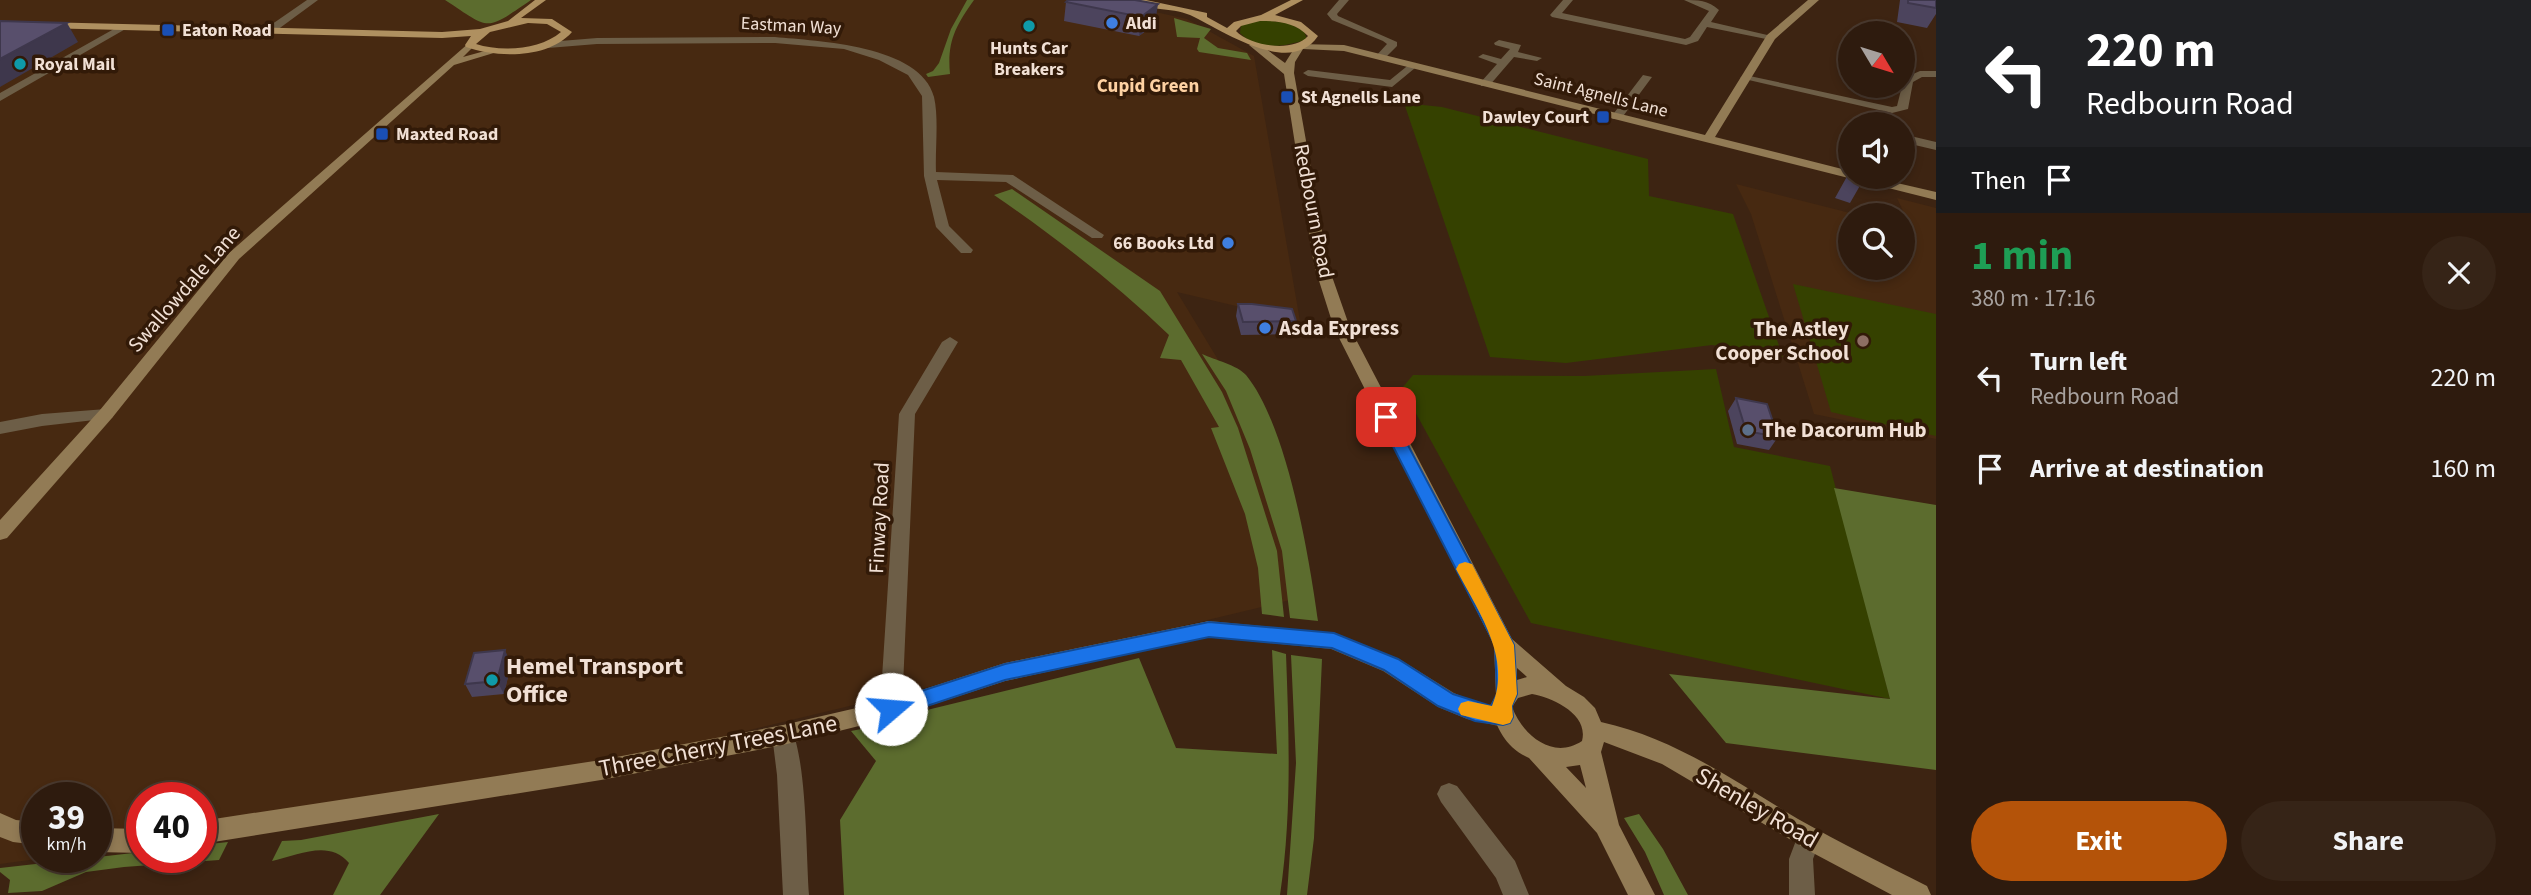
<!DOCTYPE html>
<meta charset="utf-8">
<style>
:root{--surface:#2e1b0e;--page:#362417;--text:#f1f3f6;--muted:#a7a19e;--line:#49392e;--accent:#b45309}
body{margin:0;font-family:"Source Sans 3",sans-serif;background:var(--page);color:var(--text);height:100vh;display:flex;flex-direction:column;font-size:26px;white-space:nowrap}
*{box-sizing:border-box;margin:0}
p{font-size:23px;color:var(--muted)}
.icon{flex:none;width:38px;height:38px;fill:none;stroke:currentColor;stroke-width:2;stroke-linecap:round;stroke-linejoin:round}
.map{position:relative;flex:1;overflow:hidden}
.side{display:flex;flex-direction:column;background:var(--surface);width:595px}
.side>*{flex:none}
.guide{background:#202124;color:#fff;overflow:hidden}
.needle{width:46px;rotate:128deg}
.fabs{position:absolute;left:1838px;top:21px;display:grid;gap:14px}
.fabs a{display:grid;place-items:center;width:77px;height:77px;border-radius:50%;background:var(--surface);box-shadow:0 4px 10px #0003,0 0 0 2px var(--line);font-size:35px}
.speed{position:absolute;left:21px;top:782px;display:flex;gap:14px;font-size:35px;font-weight:700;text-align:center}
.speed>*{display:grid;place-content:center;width:91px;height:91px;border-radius:50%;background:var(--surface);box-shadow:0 4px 10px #0003,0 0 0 2px var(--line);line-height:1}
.speed small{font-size:18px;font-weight:400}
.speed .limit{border:10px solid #d22;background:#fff;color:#111}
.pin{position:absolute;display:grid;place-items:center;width:60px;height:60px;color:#fff;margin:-30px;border-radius:14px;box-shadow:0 4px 10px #0006}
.me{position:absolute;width:77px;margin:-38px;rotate:72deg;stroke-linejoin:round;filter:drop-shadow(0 0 5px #0008)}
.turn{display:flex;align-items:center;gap:24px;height:147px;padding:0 35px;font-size:32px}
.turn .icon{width:91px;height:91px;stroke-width:2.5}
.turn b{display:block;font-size:49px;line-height:60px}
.then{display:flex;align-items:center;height:66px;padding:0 35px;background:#0003;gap:14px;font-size:26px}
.round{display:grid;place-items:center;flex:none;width:74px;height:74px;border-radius:37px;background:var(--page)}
.overview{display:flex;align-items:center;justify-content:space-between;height:119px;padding:0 35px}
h1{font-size:42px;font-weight:700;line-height:52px;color:#1e9e55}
.primary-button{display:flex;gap:14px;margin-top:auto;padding:14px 35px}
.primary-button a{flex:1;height:80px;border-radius:42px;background:var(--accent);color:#fff;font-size:28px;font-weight:700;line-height:80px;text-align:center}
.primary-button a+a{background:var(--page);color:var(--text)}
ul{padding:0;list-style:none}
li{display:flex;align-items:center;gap:21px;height:91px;padding:0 35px}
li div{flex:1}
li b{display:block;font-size:26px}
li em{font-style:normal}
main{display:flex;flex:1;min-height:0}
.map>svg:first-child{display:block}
.built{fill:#472911}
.green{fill:#354100}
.forest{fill:#5c6c2e}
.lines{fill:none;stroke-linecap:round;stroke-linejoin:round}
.street{fill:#6d5e47;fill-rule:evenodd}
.secondary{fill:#927b55;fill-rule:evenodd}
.primary{fill:#af9060;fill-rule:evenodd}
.wall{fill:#4c445d}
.shaded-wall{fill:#3e374c}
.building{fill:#584f6c;stroke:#3e374c;stroke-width:2}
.route{fill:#1a73e8;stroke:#114b97;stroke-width:2}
.slow{fill:#f59e0b}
.shop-dot{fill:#3f7fe0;stroke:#321a08;stroke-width:2.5}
.culture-dot{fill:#0f9aa8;stroke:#321a08;stroke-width:2.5}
.transit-dot{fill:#1a4fb4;stroke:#321a08;stroke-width:2.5}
.education-dot{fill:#8d6e63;stroke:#321a08;stroke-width:2.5}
.service-dot{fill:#5c6f8a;stroke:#321a08;stroke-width:2.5}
.labels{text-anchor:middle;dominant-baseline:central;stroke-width:7;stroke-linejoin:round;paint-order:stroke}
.far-poi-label{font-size:18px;font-weight:bold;fill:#f1e0d5;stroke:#321a08;text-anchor:start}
.far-street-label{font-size:18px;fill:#f1e0d5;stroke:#321a08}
.far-neighbourhood-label{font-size:19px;font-weight:bold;fill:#fed1a2;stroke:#321a08}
.street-label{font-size:21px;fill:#f1e0d5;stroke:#321a08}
.poi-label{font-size:21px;font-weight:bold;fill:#f1e0d5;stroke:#321a08;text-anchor:start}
.near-poi-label{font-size:24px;font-weight:bold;fill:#f1e0d5;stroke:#321a08;text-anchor:start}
.near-street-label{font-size:24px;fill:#f1e0d5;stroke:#321a08}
</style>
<main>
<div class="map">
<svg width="1936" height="895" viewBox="0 0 1936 895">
<rect width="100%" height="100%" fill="#3d2412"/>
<path class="built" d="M0 0H1101L1187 19 1254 56 1300 321 1177 292 1228 376 1311 595 488 793 201 835V798H142V843L96 850V798H37V858H44L0 864Z
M1736 184 1858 215H1850V268H1902V228L1912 230 1897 198 1936 208V439L1814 414 1751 214Z"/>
<path class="green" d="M1263 20 1288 23 1304 31 1307 39C1286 47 1257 51 1240 33L1241 25Z
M1404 103 1442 107 1648 159 1649 196 1733 214 1783 357 1712 345 1566 363 1490 357Z
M1793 284 1936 314V436L1831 412Z
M1716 369 1734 447 1830 466 1890 699 1531 623 1402 388 1413 375 1584 376Z"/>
<path class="forest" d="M445 0H531C484 32 491 30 445 0Z
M967 0H974C955 27 947 42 950 74L928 77 926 74 933 71 939 63 951 29Z
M1174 18 1211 29 1204 38 1218 48 1247 53 1251 60 1199 52 1197 49 1200 38 1177 37Z
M1012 189 1160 291 1222 392 1238 428 1277 551 1284 617 1262 614 1258 568 1245 514 1211 428 1219 427 1181 360 1160 358 1169 335C1115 283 1055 237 994 195Z
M1202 354C1215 360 1237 365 1246 375 1287 425 1309 556 1318 621L1290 618 1282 551 1250 449 1226 391Z
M1834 488 1936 505V770L1726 743 1669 674 1890 699Z
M1272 650 1286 654C1289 734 1292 815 1280 895H844L840 820 876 761 851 731 907 720 927 710 1139 658 1176 748 1277 754Z
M1291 655 1322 659 1314 838 1307 895H1287L1296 763Z
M439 814 380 895H333L349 863C329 839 299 855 272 861L282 841 301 840Z
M1639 814 1663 849 1688 895H1664L1645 852 1624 818Z
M228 842 219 860 124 867 86 872 42 891 8 893 10 880 0 872V868L142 852V858H201V845Z"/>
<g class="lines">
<path class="street" d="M307 0H318L273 33H265V29Z
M1339 0H1349L1337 14 1338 16 1397 42V46L1384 59 1375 57 1387 44 1383 41 1332 20 1327 14Z
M1563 0H1573L1562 13 1685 39 1690 37 1709 11 1684 0C1698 0 1708 0 1719 10L1711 22 1776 37 1771 40 1707 27 1698 41 1686 45 1552 17 1550 15Z
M121 25 129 27 0 101V93Z
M775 37C817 41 921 45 934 97 939 118 935 150 936 172L1013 175 1104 235 1102 238H1092L1006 182 937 180 949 226 973 250 971 253H961L936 227 924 176 922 96 908 75 879 60 844 49 775 43 597 44 548 48 543 45 548 42 597 38Z
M1499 40 1521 45 1518 52 1542 58 1537 61 1514 57 1489 86H1481V82L1497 64 1478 57 1483 54 1501 59 1510 49 1495 45 1494 43Z
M1411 63 1416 66 1415 68 1392 87 1308 76 1303 73 1308 70 1390 80Z
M1920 71H1936V77H1922L1913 82 1908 109 1892 113 1740 78 1745 75 1892 107 1897 106 1904 78Z
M1643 75 1652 77 1621 119H1613L1611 117Z
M1902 134 1936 142V150L1902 142Z
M950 337 958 342 915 414 902 709 899 716 891 718 883 716 880 709 899 414 942 342Z
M106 409 114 414 112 418 42 426 0 434V422L42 414Z
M1209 621 1333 633 1399 659 1454 693 1477 703 1511 710 1514 717 1511 724 1503 727 1467 719 1438 707 1383 671 1331 649 1209 637 1202 635 1199 629 1202 623Z
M783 725 791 728C807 762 806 854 809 895H783L777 775 772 735 775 728Z
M1449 783 1457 786 1515 861 1529 895H1503L1496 878 1441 802 1437 794 1441 786Z
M1809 826 1818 830 1821 838 1813 859 1815 895H1789V859L1800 830Z"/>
<path class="secondary" d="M1808 0H1819L1775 39 1715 137 1850 171V177H1871L1936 192V200L1344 51 1303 49 1295 62 1294 73 1328 265 1350 328 1512 639 1566 686 1584 697 1595 708 1601 722C1674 738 1735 781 1798 819 1840 843 1884 864 1927 886L1931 895H1892L1813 853 1662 764 1604 742 1601 752 1619 825 1655 895H1628L1597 833 1529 758C1505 747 1498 730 1490 706L1496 695 1494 645 1334 328 1314 265 1284 74 1249 45 1258 43 1285 63 1297 44 1344 45 1705 135 1767 35ZM1517 668 1527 677 1517 680ZM1532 694C1553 698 1589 714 1582 741 1552 761 1522 734 1512 707L1518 698ZM1580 765 1586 788 1566 767Z
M470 42 475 45 463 57 492 49 497 52 454 65 239 259 112 418 7 538 0 540V520L100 410 229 253Z
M1209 621 1216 623 1219 629 1216 635 1005 681 891 718 783 745 601 780 201 844V821L601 760 783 725 891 700 1005 663Z
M0 813 16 820 37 822V845L13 842 0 837Z
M96 828 142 829V853L96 852Z"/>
<path class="primary" d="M535 0H546L521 18 552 19 572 32C548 59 498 58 466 47L465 45 471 36 442 38 0 27V21L442 32 480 29 508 21ZM528 23 547 24 561 32C540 50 501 52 476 44L490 32Z
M1127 0H1146L1207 13V17L1227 28 1234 22 1261 15 1291 0H1303L1275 15 1301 22 1318 36C1290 78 1220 29 1190 15 1171 7 1145 11 1127 0ZM1260 21C1277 21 1295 22 1308 36 1293 53 1250 46 1236 31L1241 26Z"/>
</g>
<path class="wall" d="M1135 0 1155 24 1139 36 1064 21 1066 2Z
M1900 0H1936V14L1927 28 1897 22Z
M1850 171V177H1865L1850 203 1835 198Z
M1238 304 1296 321 1293 334 1241 335 1236 316Z
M1736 398 1778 437 1769 450 1737 444 1728 411Z
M511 664 504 694 472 697 465 684Z"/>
<path class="shaded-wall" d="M1158 4 1155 24 1139 36 1141 17Z
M67 23 78 42 0 87V59Z
M505 650 511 664 504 694 497 681Z"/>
<path class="building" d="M1068 0H1135L1158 4 1141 17 1066 2Z
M1908 0H1936V8L1908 3Z
M0 21 67 23 0 59Z
M1853 177H1865L1864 180Z
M1238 304H1252L1292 309 1296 321 1243 322Z
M1736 398 1767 404 1778 437 1746 431Z
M505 650 497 681 465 684 474 653Z"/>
<path class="route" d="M1386 412 1393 417 1514 645 1517 694 1512 706 1513 717 1510 723 1503 725 1475 721 1438 706 1384 670 1332 648 1209 637 1005 680 891 718 884 715 881 709 884 703 1005 664 1209 622 1334 633 1398 659 1453 694 1491 706 1497 694 1495 645 1378 417Z"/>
<path class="slow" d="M1465 562 1472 564 1514 645 1517 694 1512 706 1513 717 1510 723 1503 725 1461 715 1458 709 1461 703 1468 701 1492 706C1513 659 1477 609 1456 569L1459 564Z"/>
<g class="shop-dot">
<circle cx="1112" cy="23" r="7"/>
<circle cx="1228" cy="243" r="7"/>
<circle cx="1265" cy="328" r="7"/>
</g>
<g class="culture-dot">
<circle cx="1029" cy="26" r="7"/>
<circle cx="20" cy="64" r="7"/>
<circle cx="492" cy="680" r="7"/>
</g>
<g class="transit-dot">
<rect x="161" y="23" width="14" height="14" rx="3.5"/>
<rect x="1280" y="90" width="14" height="14" rx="3.5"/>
<rect x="1596" y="110" width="14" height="14" rx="3.5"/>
<rect x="375" y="127" width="14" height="14" rx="3.5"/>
</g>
<circle class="education-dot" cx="1863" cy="341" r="7"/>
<circle class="service-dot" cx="1748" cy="430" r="7"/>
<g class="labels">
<g class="far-poi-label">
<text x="1126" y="23">Aldi</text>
<text x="182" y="30">Eaton Road</text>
<text x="1029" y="48" text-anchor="middle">Hunts Car<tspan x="1029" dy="21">Breakers</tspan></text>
<text x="34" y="64">Royal Mail</text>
<text x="1301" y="97">St Agnells Lane</text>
<text x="1589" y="117" text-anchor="end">Dawley Court</text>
<text x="396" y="134">Maxted Road</text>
<text x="1214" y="243" text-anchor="end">66 Books Ltd</text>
</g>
<g class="far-street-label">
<text transform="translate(791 26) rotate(3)">Eastman Way</text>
<text transform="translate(1601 95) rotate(14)">Saint Agnells Lane</text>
</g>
<g class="far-neighbourhood-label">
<text x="1148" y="86">Cupid Green</text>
</g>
<g class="street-label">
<text transform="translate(1314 211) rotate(79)">Redbourn Road</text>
<text transform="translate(184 289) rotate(-49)">Swallowdale Lane</text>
<text transform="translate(879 518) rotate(-87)">Finway Road</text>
</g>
<g class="poi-label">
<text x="1279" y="328">Asda Express</text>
<text x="1849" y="329" text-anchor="end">The Astley<tspan x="1849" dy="24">Cooper School</tspan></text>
<text x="1762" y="430">The Dacorum Hub</text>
</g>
<g class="near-poi-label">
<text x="506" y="666">Hemel Transport<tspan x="506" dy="28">Office</tspan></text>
</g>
<g class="near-street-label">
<text transform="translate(718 746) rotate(-11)">Three Cherry Trees Lane</text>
<text transform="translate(1757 808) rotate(30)">Shenley Road</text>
</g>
</g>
</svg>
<div class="fabs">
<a><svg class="needle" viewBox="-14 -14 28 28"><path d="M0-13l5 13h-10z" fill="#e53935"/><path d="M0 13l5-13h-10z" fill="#a7a19e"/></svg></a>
<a><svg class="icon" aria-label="sound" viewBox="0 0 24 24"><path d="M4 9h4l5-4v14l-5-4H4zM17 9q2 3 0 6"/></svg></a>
<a><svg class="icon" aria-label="search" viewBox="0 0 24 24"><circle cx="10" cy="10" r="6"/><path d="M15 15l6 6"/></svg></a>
</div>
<div class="speed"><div>39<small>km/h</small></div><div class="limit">40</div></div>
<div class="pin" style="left:1386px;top:417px;background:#d93025"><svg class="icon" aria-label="arrive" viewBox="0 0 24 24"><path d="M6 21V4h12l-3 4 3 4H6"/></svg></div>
<svg class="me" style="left:891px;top:709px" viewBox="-20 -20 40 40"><circle r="19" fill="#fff"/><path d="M0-13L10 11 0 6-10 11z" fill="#1a73e8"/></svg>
</div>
<section class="side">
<div class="guide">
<div class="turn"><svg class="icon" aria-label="left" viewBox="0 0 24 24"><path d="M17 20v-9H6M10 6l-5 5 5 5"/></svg><div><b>220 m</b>Redbourn Road</div></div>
<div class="then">Then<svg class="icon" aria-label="arrive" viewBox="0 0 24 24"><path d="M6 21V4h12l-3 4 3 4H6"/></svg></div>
</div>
<div class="overview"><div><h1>1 min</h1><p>380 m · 17:16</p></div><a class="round"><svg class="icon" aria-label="close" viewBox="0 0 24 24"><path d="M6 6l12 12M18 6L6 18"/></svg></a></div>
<ul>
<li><svg class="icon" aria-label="left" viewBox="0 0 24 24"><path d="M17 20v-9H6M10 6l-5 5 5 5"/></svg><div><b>Turn left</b><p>Redbourn Road</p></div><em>220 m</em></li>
<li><svg class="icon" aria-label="arrive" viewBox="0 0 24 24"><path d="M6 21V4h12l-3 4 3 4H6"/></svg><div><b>Arrive at destination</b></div><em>160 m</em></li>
</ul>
<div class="primary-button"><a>Exit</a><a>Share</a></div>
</section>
</main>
